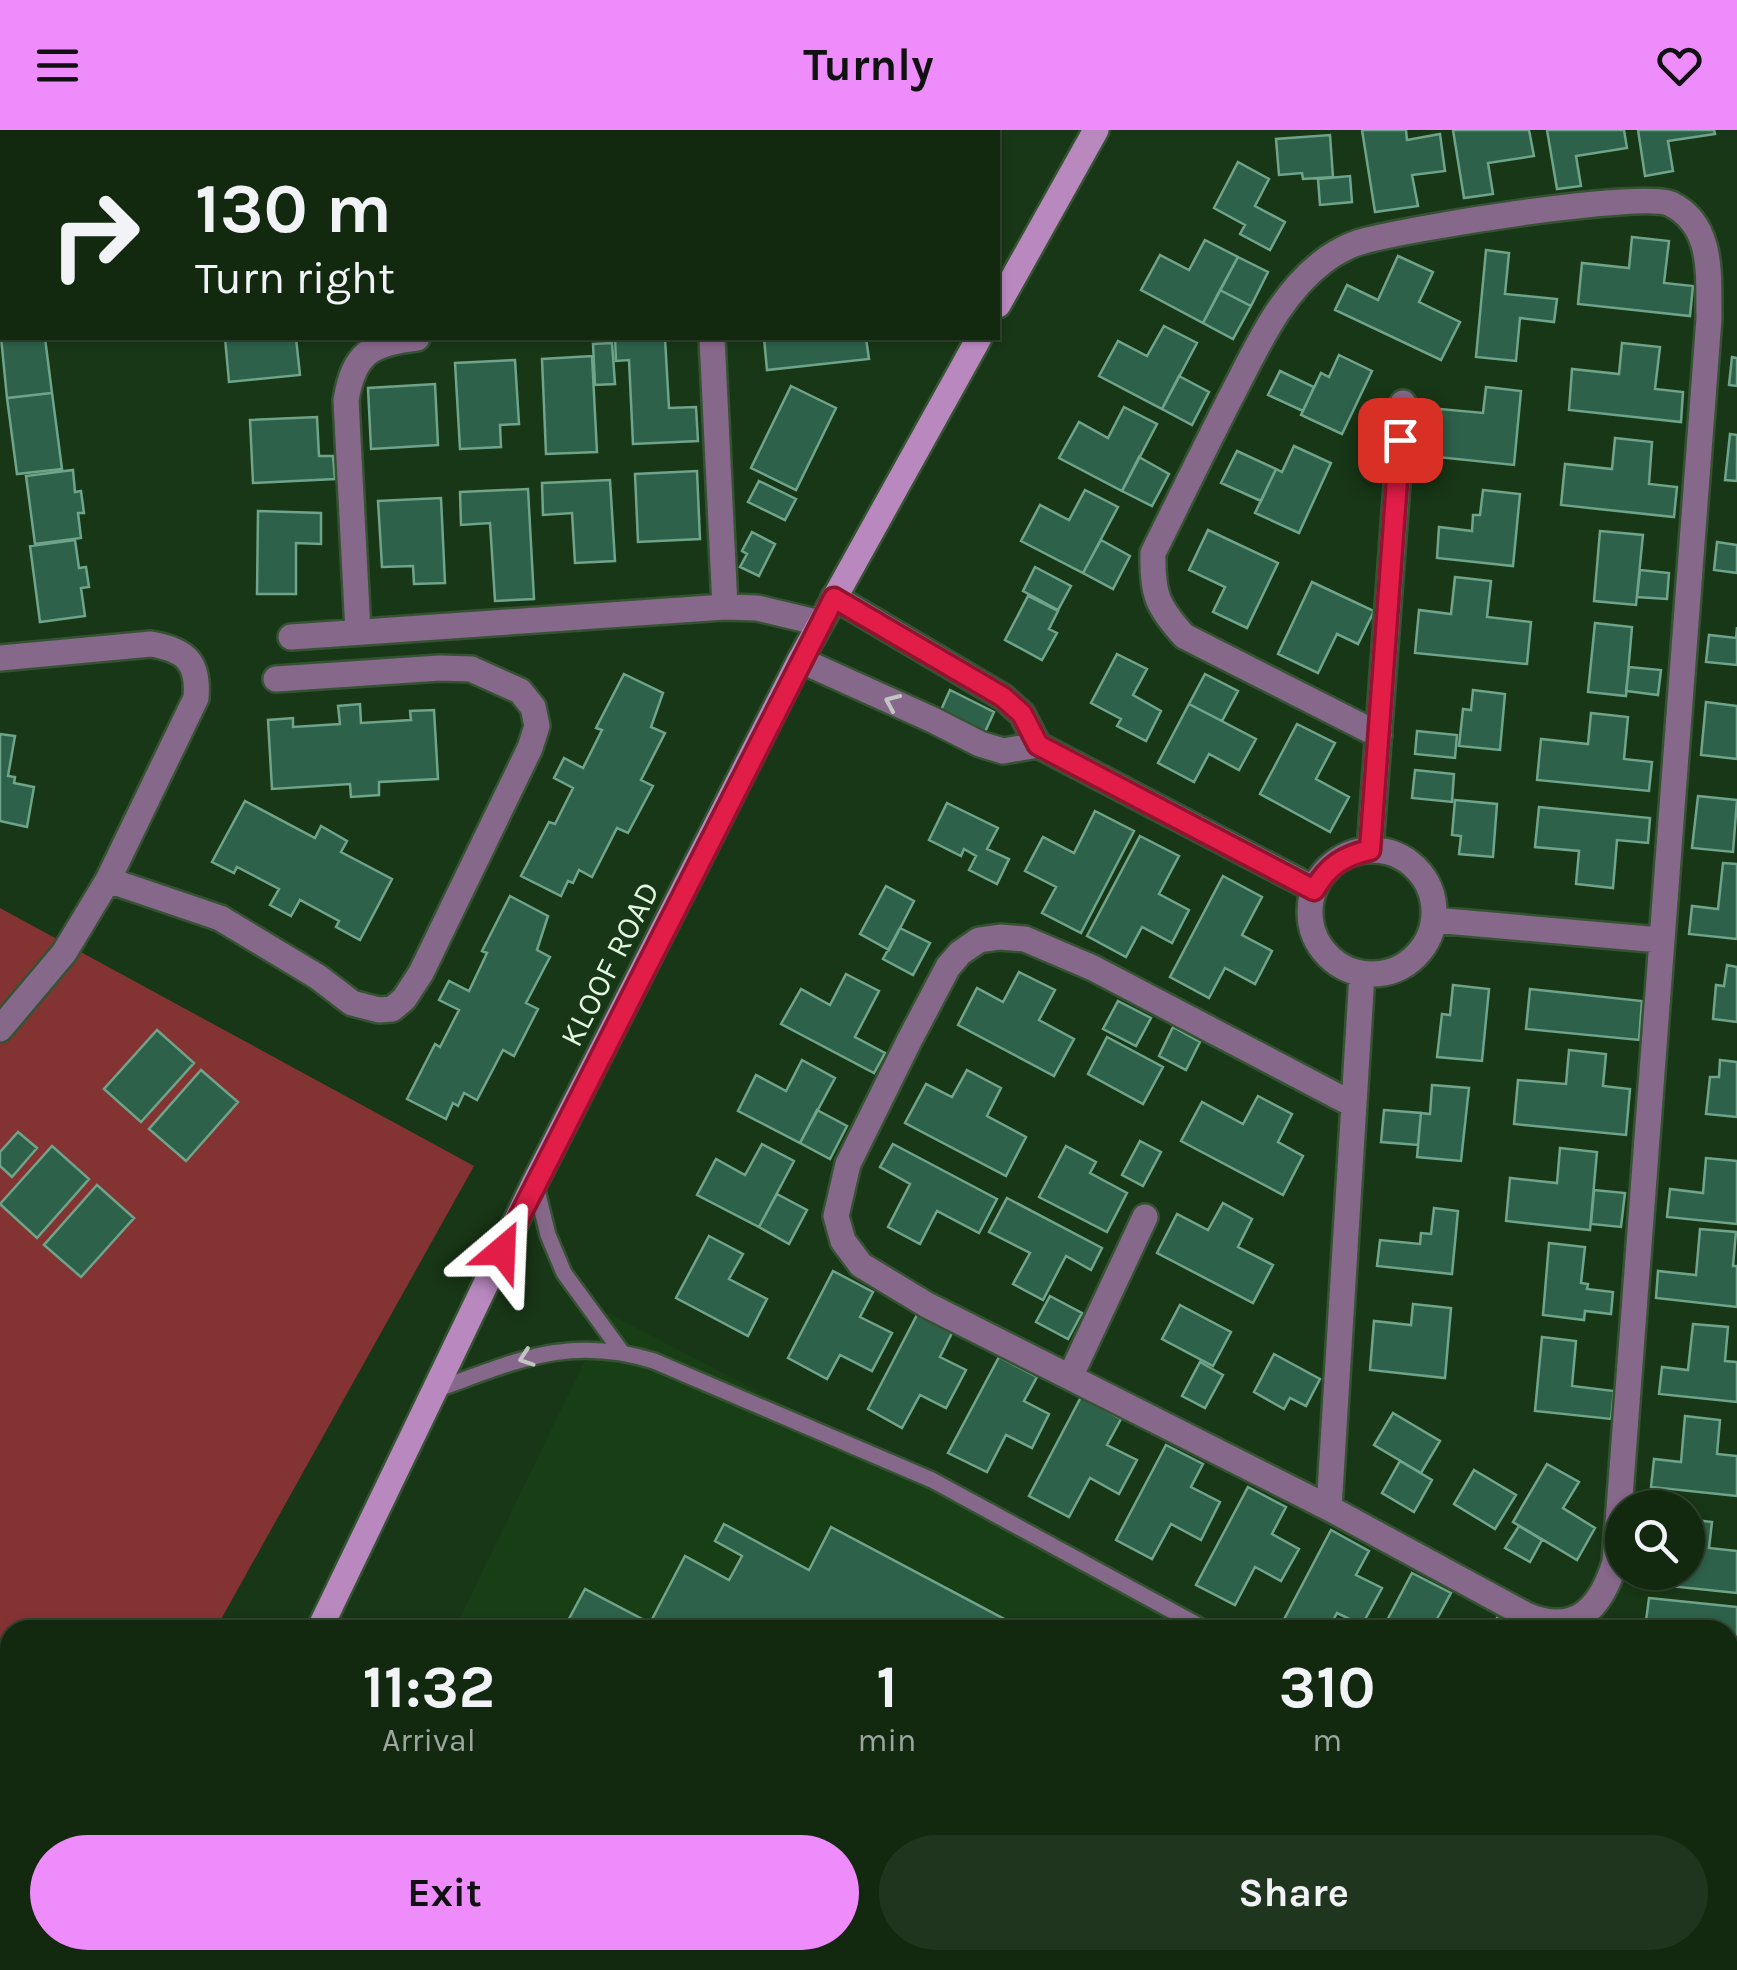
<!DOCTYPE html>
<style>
:root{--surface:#122910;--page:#1f351e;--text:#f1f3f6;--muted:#9ca69f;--line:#314530;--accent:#ed8cfa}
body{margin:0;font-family:Karla,sans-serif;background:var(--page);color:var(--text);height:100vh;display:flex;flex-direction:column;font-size:38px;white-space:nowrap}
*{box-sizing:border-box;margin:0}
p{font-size:32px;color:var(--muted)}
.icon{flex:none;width:55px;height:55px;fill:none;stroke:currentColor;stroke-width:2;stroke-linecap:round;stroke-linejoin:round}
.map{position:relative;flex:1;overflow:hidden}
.side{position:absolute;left:0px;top:1490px;width:1738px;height:350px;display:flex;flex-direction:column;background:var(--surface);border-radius:30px 30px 0 0;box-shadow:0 2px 8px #0004,0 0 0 2px var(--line)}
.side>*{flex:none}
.top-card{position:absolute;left:0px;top:0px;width:1000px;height:210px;box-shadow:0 2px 8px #0004,0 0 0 2px var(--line);background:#122910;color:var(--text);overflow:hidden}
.tools{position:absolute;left:1605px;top:1360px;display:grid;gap:20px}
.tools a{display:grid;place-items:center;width:100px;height:100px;border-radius:50%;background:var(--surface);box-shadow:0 2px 8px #0004,0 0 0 2px var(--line);font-size:50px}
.pin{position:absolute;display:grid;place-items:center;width:85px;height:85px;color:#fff;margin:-42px;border-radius:20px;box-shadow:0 5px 15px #0006}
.me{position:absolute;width:110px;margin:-55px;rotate:26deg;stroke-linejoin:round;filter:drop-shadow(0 0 8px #0008)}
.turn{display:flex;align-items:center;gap:35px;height:210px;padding:0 30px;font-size:45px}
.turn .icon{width:130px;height:130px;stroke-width:2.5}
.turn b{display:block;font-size:70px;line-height:85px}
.eta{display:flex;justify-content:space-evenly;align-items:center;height:170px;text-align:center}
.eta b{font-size:60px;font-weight:700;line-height:70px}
.button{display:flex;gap:20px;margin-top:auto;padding:20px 30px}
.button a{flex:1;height:115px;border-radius:60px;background:var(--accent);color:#111;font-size:40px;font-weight:700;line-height:115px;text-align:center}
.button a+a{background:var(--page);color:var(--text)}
header{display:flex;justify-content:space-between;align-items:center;height:130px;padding:0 30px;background:var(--accent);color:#111;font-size:45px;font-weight:700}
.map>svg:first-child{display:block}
.built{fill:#183e16}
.green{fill:#843333}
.building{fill:#2e614a;stroke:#6fa48a;stroke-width:2.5}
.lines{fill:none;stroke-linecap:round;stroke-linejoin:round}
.lane-casing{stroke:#355233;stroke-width:20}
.street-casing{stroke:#355233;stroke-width:30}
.secondary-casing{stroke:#355233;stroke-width:30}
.lane{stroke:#86688a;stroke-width:15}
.street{stroke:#86688a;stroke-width:25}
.secondary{stroke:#b888be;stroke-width:25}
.oneway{stroke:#c3c5c4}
.route-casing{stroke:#92132f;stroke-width:25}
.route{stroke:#e11d48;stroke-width:18}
.labels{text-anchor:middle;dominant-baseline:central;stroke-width:8;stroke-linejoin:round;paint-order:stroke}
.street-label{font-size:32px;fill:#e4f7e3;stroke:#183716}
</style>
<header><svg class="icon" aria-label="menu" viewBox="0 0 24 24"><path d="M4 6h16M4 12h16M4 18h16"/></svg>Turnly<svg class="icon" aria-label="heart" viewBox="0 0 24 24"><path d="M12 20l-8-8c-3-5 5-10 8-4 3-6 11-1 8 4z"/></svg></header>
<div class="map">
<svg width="1737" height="1840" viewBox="0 0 1737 1840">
<rect width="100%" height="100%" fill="#183716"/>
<path class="built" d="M608 1183 1217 1500H454Z
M294 1830H1639L1627 1840H290Z"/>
<path class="green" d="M0 0H993L995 1 2 2 0 119Z
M0 778 474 1036 215 1500H10V1830H32L26 1840H0Z"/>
<path class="building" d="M1362 0H1406L1407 10 1440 4 1445 41 1412 45 1418 76 1375 82Z
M1453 0H1529L1534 26 1488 33 1493 64 1464 68Z
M1547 0H1624L1627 18 1576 26 1581 56 1557 59Z
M1638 0H1714L1715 4 1668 11 1673 41 1645 46Z
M1330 5 1333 47 1303 49 1302 43 1279 45 1276 9Z
M1238 32 1269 49 1255 76 1285 92 1270 120 1240 104 1245 95 1214 78Z
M1350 46 1352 72 1320 75 1318 49Z
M1632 107 1669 111 1664 153 1693 156 1690 186 1578 174 1582 133 1629 138Z
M1205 110 1238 127 1203 193 1141 160 1160 125 1189 140Z
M1486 120 1509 123 1505 164 1557 169 1554 192 1520 188 1516 231 1476 227Z
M0 123 2 131 0 197Z
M1398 126 1433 142 1419 172 1460 192 1441 230 1335 180 1347 155 1378 170Z
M1238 127 1268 142 1251 176 1220 160Z
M1220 160 1251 176 1233 209 1203 193Z
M1164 196 1197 213 1162 279 1099 246 1118 211 1147 226Z
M0 197H2V208H45L52 263 7 268Z
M225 208H296L300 245 229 252Z
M615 208H665L669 278 696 277 698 311 633 314 629 230 616 231Z
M764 208H866L869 229 767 240Z
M612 213 615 254 595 255 593 214Z
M1622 213 1660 217 1655 259 1683 262 1681 292 1569 280 1572 239 1619 244Z
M1339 225 1372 241 1342 304 1301 285 1321 243 1329 247Z
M592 226 597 322 546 324 542 229Z
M1732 227 1737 228V256L1729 255Z
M515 230 519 294 500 295 501 317 460 319 455 233Z
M1280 241 1314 257 1303 281 1268 265Z
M1179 246 1209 262 1192 295 1162 279Z
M435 254 438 315 371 319 368 258Z
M791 256 836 278 796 360 751 338Z
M1486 257 1521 261 1514 335 1437 327 1441 279 1483 283Z
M52 263 62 339 17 344 7 268Z
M1124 277 1157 294 1122 361 1059 328 1079 292 1108 308Z
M317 287 319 326H333L335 349 253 353 250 290Z
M1730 304 1737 305V351L1725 350Z
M1615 308 1652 312 1649 354 1677 357 1674 387 1561 375 1565 334 1612 339Z
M1294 316 1331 333 1299 403 1255 383 1276 339 1282 342Z
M1237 321 1276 339 1261 371 1221 353Z
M1139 327 1169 344 1152 376 1122 361Z
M73 340 75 362 81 361 84 383H78L81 408 35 414 26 346Z
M697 341 700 409 638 412 635 344Z
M610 350 615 431 575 433 572 383 543 385 542 353Z
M759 351 796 369 785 390 748 372Z
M528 359 534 469 495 471 490 393 461 395 460 362Z
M1085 360 1118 377 1083 443 1021 411 1040 375 1069 390Z
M1483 360 1520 364 1513 436 1437 428 1439 397 1472 401 1473 385H1480Z
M441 368 445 453 414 454 413 436 382 437 378 371Z
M258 381 321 383V414L296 413V464H257Z
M1208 400 1278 433 1247 498 1213 482 1225 457 1189 440Z
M1600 401 1643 405 1636 475 1594 471Z
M752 402 775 414 759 446 740 437 747 424 742 421Z
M75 410 79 438 86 437 89 457 81 458 85 486 40 492 30 416Z
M1101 410 1130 426 1113 459 1083 443Z
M1717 412 1737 415V443L1714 440Z
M1035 437 1071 456 1058 480 1023 461Z
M1640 440 1669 443 1667 469 1637 467Z
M1455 447 1491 451 1487 487 1531 492 1527 534 1415 523 1419 480 1451 484Z
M1312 452 1374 481 1358 514 1337 504 1318 543 1278 524Z
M1028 466 1058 481 1049 499 1057 503 1042 530 1005 510Z
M1595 493 1632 497 1626 566 1588 562Z
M1737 497V535L1706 532 1709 505 1736 508Z
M1117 524 1147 539 1133 565 1161 581 1146 611 1117 596 1121 589 1091 573Z
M1629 537 1661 540 1658 565 1626 561Z
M624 544 663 563 651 597 665 603 641 650 653 656 628 703 617 698 592 747 579 740 573 753 568 751 561 766 521 746 549 692 555 694 573 658 554 648 564 628 583 638 602 600 596 598Z
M1205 544 1238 561 1222 591 1189 574Z
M950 560 994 582 985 602 941 580Z
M1473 560 1505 564 1500 620 1459 616 1463 579 1471 580Z
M1706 572 1737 576V629L1701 625Z
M360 574 361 593 411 590 410 581 434 580 438 649 379 652V665L351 667 350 654 272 659 268 590 293 588V597L340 594 338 576Z
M1189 574 1256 609 1239 640 1209 624 1194 652 1158 633Z
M1591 583 1628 587 1624 629 1652 632 1649 661 1537 650 1541 609 1588 614Z
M1297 594 1335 613 1316 649 1349 667 1330 702 1260 664Z
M1417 601 1457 605 1455 628 1415 624Z
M0 604 15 606 8 646 15 647 14 653 34 657 27 697 0 691Z
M1415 640 1454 644 1452 672 1412 668Z
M1698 666 1737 670 1733 722 1692 718Z
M1455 670 1497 674 1493 727 1459 724 1461 706 1452 705Z
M245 671 315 708 321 696 347 711 341 722 392 749 360 810 336 797 339 791 300 770 291 786 270 775 279 759 237 737 234 743 212 732Z
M947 673 998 698 987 719 1009 729 997 754 969 740 976 726 964 719 961 726 929 710Z
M1539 677 1650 688 1648 713 1617 710 1613 758 1576 754 1579 721 1535 717Z
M1095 681 1134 701 1081 803 1042 783 1056 757 1025 741 1043 707 1074 723Z
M1140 706 1179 726 1159 764 1189 780 1172 813 1142 797 1126 827 1087 806Z
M1723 733 1737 734V809L1689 804 1692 776 1718 779Z
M1223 746 1262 767 1242 805 1272 821 1255 854 1225 838 1209 868 1170 847Z
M886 756 914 771 889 820 860 804Z
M510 766 548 786 537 820 550 827 526 873 538 879 514 926 503 920 477 970 464 963 458 976 453 973 446 989 407 969 435 914 440 917 459 880 439 870 449 851 469 861 487 823 482 821Z
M900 798 930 813 913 845 883 829Z
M1727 835 1737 837V892L1713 889 1716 855 1724 856Z
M1019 842 1055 860 1039 890 1074 909 1054 946 958 895 977 858 1003 872Z
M846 844 879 861 855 907 885 923 874 943 781 894 801 859 830 875Z
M1453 855 1489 859 1482 931 1437 927 1442 884 1450 885Z
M1530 859 1642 871 1639 910 1526 899Z
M1118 871 1151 888 1136 916 1103 899Z
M1173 897 1200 912 1186 940 1159 926Z
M157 900 194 933 141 992 104 959Z
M1107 907 1163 937 1143 974 1088 944Z
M1569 920 1606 924 1603 956 1630 959 1626 1005 1514 994 1518 950 1566 954Z
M802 930 835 948 800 1013 738 981 756 945 786 961Z
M1720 930 1737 932V987L1706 984 1710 947H1719Z
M201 940 238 972 186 1031 149 999Z
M967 940 1001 958 987 986 1026 1007 1006 1046 905 993 926 954 952 967Z
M1432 955 1469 958 1461 1031 1417 1027 1421 983 1430 984Z
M1258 966 1292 984 1278 1012 1303 1026 1283 1065 1181 1011 1202 972 1243 994Z
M817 980 847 996 830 1029 800 1013Z
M1384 980 1421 983 1418 1015 1381 1012Z
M18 1002 37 1018 12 1047 0 1036V1022Z
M1140 1011 1161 1022 1143 1056 1122 1045Z
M762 1014 794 1031 759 1097 697 1065 716 1029 745 1045Z
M893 1014 997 1069 979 1103 937 1081 920 1114 888 1097 910 1054 880 1037Z
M52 1016 89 1049 37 1108 0 1074Z
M1066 1016 1096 1032 1090 1043 1127 1063 1107 1102 1039 1067Z
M1560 1018 1597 1022 1590 1100 1506 1091 1510 1048 1557 1053Z
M1706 1028 1737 1031V1094L1667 1087 1670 1059 1703 1063Z
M97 1055 134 1088 81 1147 44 1115Z
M1594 1060 1625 1063 1621 1097 1591 1094Z
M777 1064 807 1080 789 1114 759 1097Z
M1007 1068 1102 1118 1091 1140 1066 1126 1043 1170 1013 1154 1030 1123 989 1102Z
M1223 1073 1252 1089 1238 1117 1273 1135 1253 1173 1157 1123 1177 1084 1208 1100Z
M1434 1078 1458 1081 1452 1144 1377 1136 1380 1110 1420 1114 1421 1103 1431 1104Z
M1700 1099 1736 1102 1733 1136H1737V1177L1656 1168 1658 1141 1696 1145Z
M709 1106 743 1124 729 1149 767 1169 748 1206 676 1168Z
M1549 1113 1585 1117 1581 1153 1588 1154 1587 1159 1613 1162 1611 1184 1585 1181 1584 1190 1543 1185Z
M833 1141 873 1162 860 1187 892 1203 872 1241 840 1225 827 1249 788 1228Z
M1050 1166 1082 1183 1068 1209 1036 1192Z
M1413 1174 1451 1178 1445 1248 1370 1240 1374 1191 1411 1195Z
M1180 1175 1231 1202 1213 1236 1162 1209Z
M918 1183 953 1201 940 1227 966 1240 946 1278 920 1265 902 1298 868 1279Z
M1693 1194 1728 1197 1725 1231 1737 1232V1272L1659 1264 1662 1237 1688 1240Z
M1542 1207 1576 1211 1572 1256 1614 1261 1611 1289 1535 1281Z
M1274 1224 1320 1249 1306 1276 1290 1268 1284 1279 1254 1262Z
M999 1227 1037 1247 1024 1271 1049 1284 1032 1318 1006 1305 987 1342 948 1323Z
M1200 1232 1223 1245 1205 1278 1182 1266Z
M1081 1267 1121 1289 1107 1315 1137 1330 1119 1364 1090 1348 1069 1387 1029 1366Z
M1393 1283 1440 1311 1421 1343 1374 1315Z
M1685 1286 1720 1290 1717 1324 1737 1326V1366L1651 1357 1654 1329 1681 1332Z
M1166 1315 1203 1334 1191 1357 1220 1372 1201 1410 1171 1394 1152 1429 1116 1410Z
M1400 1331 1432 1350 1414 1382 1382 1363Z
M1547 1334 1579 1352 1563 1378 1595 1398 1577 1430 1513 1392Z
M1474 1340 1516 1365 1495 1399 1454 1374Z
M1248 1357 1286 1377 1272 1404 1299 1419 1281 1451 1255 1437 1235 1475 1196 1455Z
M1688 1389 1712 1392 1709 1418 1737 1421V1463L1669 1456 1671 1442H1688Z
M724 1394 809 1440 831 1397 1025 1500H563L585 1459 650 1493 685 1426 729 1450 742 1426 715 1411Z
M1519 1396 1542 1410 1530 1432 1505 1418Z
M1331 1400 1369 1421 1356 1445 1382 1458 1362 1495 1337 1483 1328 1500H1281L1279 1499Z
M1634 1442H1671L1669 1456 1633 1452Z
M1412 1443 1451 1463 1437 1489 1457 1500H1382Z
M1649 1468 1737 1477V1516L1728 1515V1500H1665L1666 1493 1646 1491Z
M1497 1488 1520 1500H1490Z
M1728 1618 1734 1621 1732 1663 1728 1660Z
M631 1830H707L702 1840H650Z
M1194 1830H1427L1422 1840H1188Z"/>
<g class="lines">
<defs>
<path id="lane" d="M535 1052 548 1105 564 1143 621 1221
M435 1260C515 1232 568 1204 654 1231L932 1350 1207 1500
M894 1830 913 1840
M787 1840 793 1830
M1112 1840 1117 1830"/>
<path id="street" d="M712 208 725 477
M834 467 1003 567 1022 584 1038 615 1314 759
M358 502 346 270C354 222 372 213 417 208
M291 507 725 477 757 478 820 493
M0 528 151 514C186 520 199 532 196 568L108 750 64 823 0 899
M800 530 933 590 980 614 1003 621 1038 615
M1370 720 1403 273
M1310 782a62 62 0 1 1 124 0a62 62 0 1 1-124 0Z
M108 750 220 788 318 847 352 873 379 880 392 879 404 869 421 843 530 618 537 596 533 577 520 561 471 539 440 538 276 549
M1434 790 1660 810
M1352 974 1093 838 1025 809 1000 807 979 810 960 823 948 837 909 911 848 1034 836 1086 843 1111 861 1135 927 1175 1329 1378 1526 1485C1576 1506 1601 1478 1615 1432L1709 188C1708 148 1715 96 1671 74 1642 60 1405 99 1364 111 1351 114 1334 123 1324 131 1281 163 1258 215 1234 261 1206 315 1180 369 1153 423 1152 464 1157 476 1184 506L1379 605
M1071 1245 1145 1087
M1329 1378 1362 844"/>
<path id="secondary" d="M998 175 1096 0
M319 1500 535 1052 800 530 979 208
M126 1840 133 1830"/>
</defs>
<use href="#lane" class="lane-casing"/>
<use href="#street" class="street-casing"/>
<use href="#secondary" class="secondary-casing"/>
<use href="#lane" class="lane"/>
<use href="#street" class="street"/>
<use href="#secondary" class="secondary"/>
</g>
<defs><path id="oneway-chevron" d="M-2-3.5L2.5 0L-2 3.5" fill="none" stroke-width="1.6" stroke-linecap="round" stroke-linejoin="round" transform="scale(2.5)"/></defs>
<g class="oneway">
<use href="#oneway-chevron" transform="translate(892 572) rotate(-156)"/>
<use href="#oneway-chevron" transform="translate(526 1228) rotate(161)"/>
</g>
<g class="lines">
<defs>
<path id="route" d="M502 1121 834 468 1003 567 1022 584 1038 615 1314 760C1328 736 1343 726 1370 720L1400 310"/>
</defs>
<use href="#route" class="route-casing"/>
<use href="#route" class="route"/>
</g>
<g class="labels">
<g class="street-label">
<text transform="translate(610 834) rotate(-63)">KLOOF ROAD</text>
</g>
</g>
</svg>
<div class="tools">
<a><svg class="icon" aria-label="search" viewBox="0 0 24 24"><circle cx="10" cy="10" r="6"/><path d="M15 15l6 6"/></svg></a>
</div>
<div class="pin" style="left:1400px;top:310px;background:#d93025"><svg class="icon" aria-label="arrive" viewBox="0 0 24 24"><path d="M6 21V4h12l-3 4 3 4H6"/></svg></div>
<svg class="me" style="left:502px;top:1121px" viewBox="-20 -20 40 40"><path d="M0-17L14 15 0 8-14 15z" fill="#e11d48" stroke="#fff" stroke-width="4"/></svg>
<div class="top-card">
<div class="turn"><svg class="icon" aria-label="right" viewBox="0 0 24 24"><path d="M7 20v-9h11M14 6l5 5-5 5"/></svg><div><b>130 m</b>Turn right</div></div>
</div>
<section class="side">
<div class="eta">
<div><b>11:32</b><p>Arrival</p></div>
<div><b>1</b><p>min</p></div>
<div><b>310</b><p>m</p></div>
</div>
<div class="button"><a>Exit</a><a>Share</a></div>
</section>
</div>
